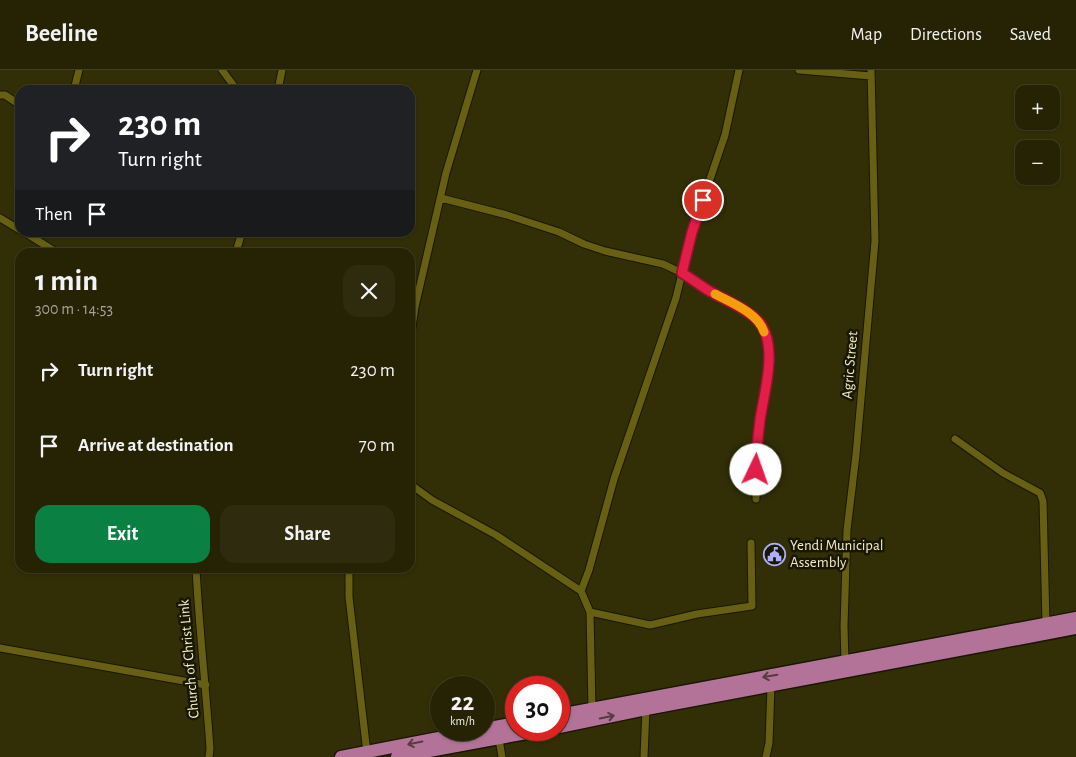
<!DOCTYPE html>
<meta charset="utf-8">
<style>
:root{--surface:#262305;--page:#2e2b0f;--text:#f1f3f6;--muted:#a4a49a;--line:#424027;--accent:#0b8043}
body{margin:0;font-family:"Alegreya Sans",sans-serif;background:var(--page);color:var(--text);height:100vh;display:flex;flex-direction:column;font-size:19px;white-space:nowrap}
*{box-sizing:border-box;margin:0}
p{font-size:16px;color:var(--muted)}
.icon{flex:none;width:28px;height:28px;fill:none;stroke:currentColor;stroke-width:2;stroke-linecap:round;stroke-linejoin:round}
.map{position:relative;flex:1;overflow:hidden}
.side{position:absolute;left:15px;top:178px;width:400px;height:325px;display:flex;flex-direction:column;background:var(--surface);border-radius:15px;box-shadow:0 1px 4px #0004,0 0 0 1px var(--line)}
.side>*{flex:none}
.guide{position:absolute;left:15px;top:15px;width:400px;height:152px;border-radius:15px;box-shadow:0 1px 4px #0004,0 0 0 1px var(--line);background:#202124;color:#fff;overflow:hidden}
.controls{position:absolute;left:1015px;top:15px;display:grid;gap:10px}
.controls a{display:grid;place-items:center;width:45px;height:45px;border-radius:10px;background:var(--surface);box-shadow:0 1px 4px #0004,0 0 0 1px var(--line);font-size:25px}
.speed{position:absolute;left:430px;top:606px;display:flex;gap:10px;font-size:25px;font-weight:700;text-align:center}
.speed>*{display:grid;place-content:center;width:65px;height:65px;border-radius:50%;background:var(--surface);box-shadow:0 1px 4px #0004,0 0 0 1px var(--line);line-height:1}
.speed small{font-size:12px;font-weight:400}
.speed .limit{border:8px solid #d22;background:#fff;color:#111}
.pin{position:absolute;display:grid;place-items:center;width:42px;height:42px;color:#fff;margin:-21px;border:2px solid #fff;border-radius:50%;box-shadow:0 1px 5px #0007}
.me{position:absolute;width:55px;margin:-28px;rotate:3deg;stroke-linejoin:round;filter:drop-shadow(0 0 4px #0008)}
.turn{display:flex;align-items:center;gap:18px;height:105px;padding:0 20px;font-size:22px}
.turn .icon{width:65px;height:65px;stroke-width:2.5}
.turn b{display:block;font-size:35px;line-height:42px}
.then{display:flex;align-items:center;height:48px;padding:0 20px;background:#0003;gap:10px;font-size:19px}
.round{display:grid;place-items:center;flex:none;width:52px;height:52px;border-radius:15px;background:var(--page)}
.headline{display:flex;align-items:center;justify-content:space-between;height:85px;padding:0 20px}
h1{font-size:30px;font-weight:600;line-height:38px}
.button{display:flex;gap:10px;margin-top:auto;padding:10px 20px}
.button a{flex:1;height:58px;border-radius:15px;background:var(--accent);color:#fff;font-size:20px;font-weight:600;line-height:58px;text-align:center}
.button a+a{background:var(--page);color:var(--text)}
ul{padding:0;list-style:none}
li{display:flex;align-items:center;gap:15px;height:75px;padding:0 20px}
li div{flex:1}
li b{display:block;font-size:19px}
li em{font-style:normal}
header{display:flex;align-items:center;gap:30px;box-sizing:border-box;height:70px;padding:0 25px;background:var(--surface);border-bottom:1px solid var(--line)}
header strong{font-size:24px}
nav{display:flex;gap:28px;margin-inline-start:auto;font-size:18px}
.map>svg:first-child{display:block}
.lines{fill:none;stroke-linecap:round;stroke-linejoin:round}
.street-casing{stroke:#191702;stroke-width:9}
.highway-casing{stroke:#191702;stroke-width:15}
.street{stroke:#676013;stroke-width:7}
.highway{stroke:#b37399;stroke-width:12}
.oneway{stroke:#573c3d}
.route-casing{stroke:#92132f;stroke-width:12}
.route{stroke:#e11d48;stroke-width:9}
.slow{stroke:#f59e0b;stroke-width:9}
.labels{text-anchor:middle;dominant-baseline:central;stroke-width:5;stroke-linejoin:round;paint-order:stroke}
.street-label{font-size:15px;fill:#f0edca;stroke:#1a1700}
.poi-label{font-size:15px;fill:#f0edca;stroke:#1a1700;text-anchor:start}
</style>
<header>
<strong>Beeline</strong>
<nav><a>Map</a><a>Directions</a><a>Saved</a></nav>
</header>
<div class="map">
<svg width="1076" height="687" viewBox="0 0 1076 687">
<rect width="100%" height="100%" fill="#322f07"/>
<g class="lines">
<defs>
<path id="street" d="M222 0 237 20
M799 0 871 6
M74 20 79 0
M278 20 282 0
M0 25H5L20 35
M441 128 507 145 559 162 584 174 605 181 663 194 682 203 711 221 743 239 762 255 768 277V305L756 386V429
M0 148 20 160
M24 162 56 182
M236 182 242 162
M410 270 415 237 446 103 477 0
M955 369 1003 403 1040 423 1043 431 1046 554
M410 414 432 430 496 465 581 521 590 542 592 639
M196 498C199 558 206 618 210 679L209 687
M349 498V527L367 683
M581 521 589 500 614 409 676 228 692 162 725 65 739 0
M590 542 650 555 697 544 752 536 751 473
M0 578 206 615
M845 592 844 556 847 460 856 385 875 171 871 0
M499 669 502 687
M644 687 646 639
M766 687 769 673 771 616"/>
<path id="highway" d="M559 645 1076 548
M559 657 646 639 1076 558
M484 659 516 653
M341 687 480 660
M397 687 543 660"/>
</defs>
<use href="#street" class="street-casing"/>
<use href="#highway" class="highway-casing"/>
<use href="#street" class="street"/>
<use href="#highway" class="highway"/>
</g>
<defs><path id="oneway-shaft" d="M-6 0H5M1.5-3L5.5 0L1.5 3" fill="none" stroke-width="1.6" stroke-linecap="round" stroke-linejoin="round" transform="scale(1.25)"/></defs>
<g class="oneway">
<use href="#oneway-shaft" transform="translate(770 606) rotate(170)"/>
<use href="#oneway-shaft" transform="translate(607 647) rotate(-12)"/>
<use href="#oneway-shaft" transform="translate(415 673) rotate(169)"/>
</g>
<g class="lines">
<defs>
<path id="route" d="M703 130 692 162 682 203C692 209 701 216 711 222 725 230 754 242 762 256 777 281 764 323 760 350 758 367 756 383 756 400"/>
</defs>
<use href="#route" class="route-casing"/>
<use href="#route" class="route"/>
<path class="slow" d="M715 224C732 233 758 243 764 262"/>
</g>
<defs>
<symbol id="civic-ring" viewBox="-11 -11 22 22"><circle r="9.5" fill="#1a1700" stroke="#afaefa" stroke-width="1.5"/><path d="M-.6-6.5H3V-4.5H.6V-3L4-1V1h2V6H-6V1h2V-1L-.6-3ZM-1.2 2.5V6h2.4V2.5Z" fill="#afaefa"/></symbol>
</defs>
<g fill-rule="evenodd">
<use href="#civic-ring" x="762" y="472" width="25" height="25"/>
</g>
<g class="labels">
<g class="street-label">
<text transform="translate(850 295) rotate(-85)">Agric Street</text>
<text transform="translate(189 589) rotate(-95)">Church of Christ Link</text>
</g>
<g class="poi-label">
<text x="790" y="475">Yendi Municipal<tspan x="790" dy="17">Assembly</tspan></text>
</g>
</g>
</svg>
<div class="controls">
<a>+</a>
<a>−</a>
</div>
<div class="speed"><div>22<small>km/h</small></div><div class="limit">30</div></div>
<div class="pin" style="left:703px;top:130px;background:#d93025"><svg class="icon" aria-label="arrive" viewBox="0 0 24 24"><path d="M6 21V4h12l-3 4 3 4H6"/></svg></div>
<svg class="me" style="left:756px;top:400px" viewBox="-20 -20 40 40"><circle r="19" fill="#fff"/><path d="M0-13L10 11 0 6-10 11z" fill="#e11d48"/></svg>
<div class="guide">
<div class="turn"><svg class="icon" aria-label="right" viewBox="0 0 24 24"><path d="M7 20v-9h11M14 6l5 5-5 5"/></svg><div><b>230 m</b>Turn right</div></div>
<div class="then">Then<svg class="icon" aria-label="arrive" viewBox="0 0 24 24"><path d="M6 21V4h12l-3 4 3 4H6"/></svg></div>
</div>
<section class="side">
<div class="headline"><div><h1>1 min</h1><p>300 m · 14:53</p></div><a class="round"><svg class="icon" aria-label="close" viewBox="0 0 24 24"><path d="M6 6l12 12M18 6L6 18"/></svg></a></div>
<ul>
<li><svg class="icon" aria-label="right" viewBox="0 0 24 24"><path d="M7 20v-9h11M14 6l5 5-5 5"/></svg><div><b>Turn right</b></div><em>230 m</em></li>
<li><svg class="icon" aria-label="arrive" viewBox="0 0 24 24"><path d="M6 21V4h12l-3 4 3 4H6"/></svg><div><b>Arrive at destination</b></div><em>70 m</em></li>
</ul>
<div class="button"><a>Exit</a><a>Share</a></div>
</section>
</div>
